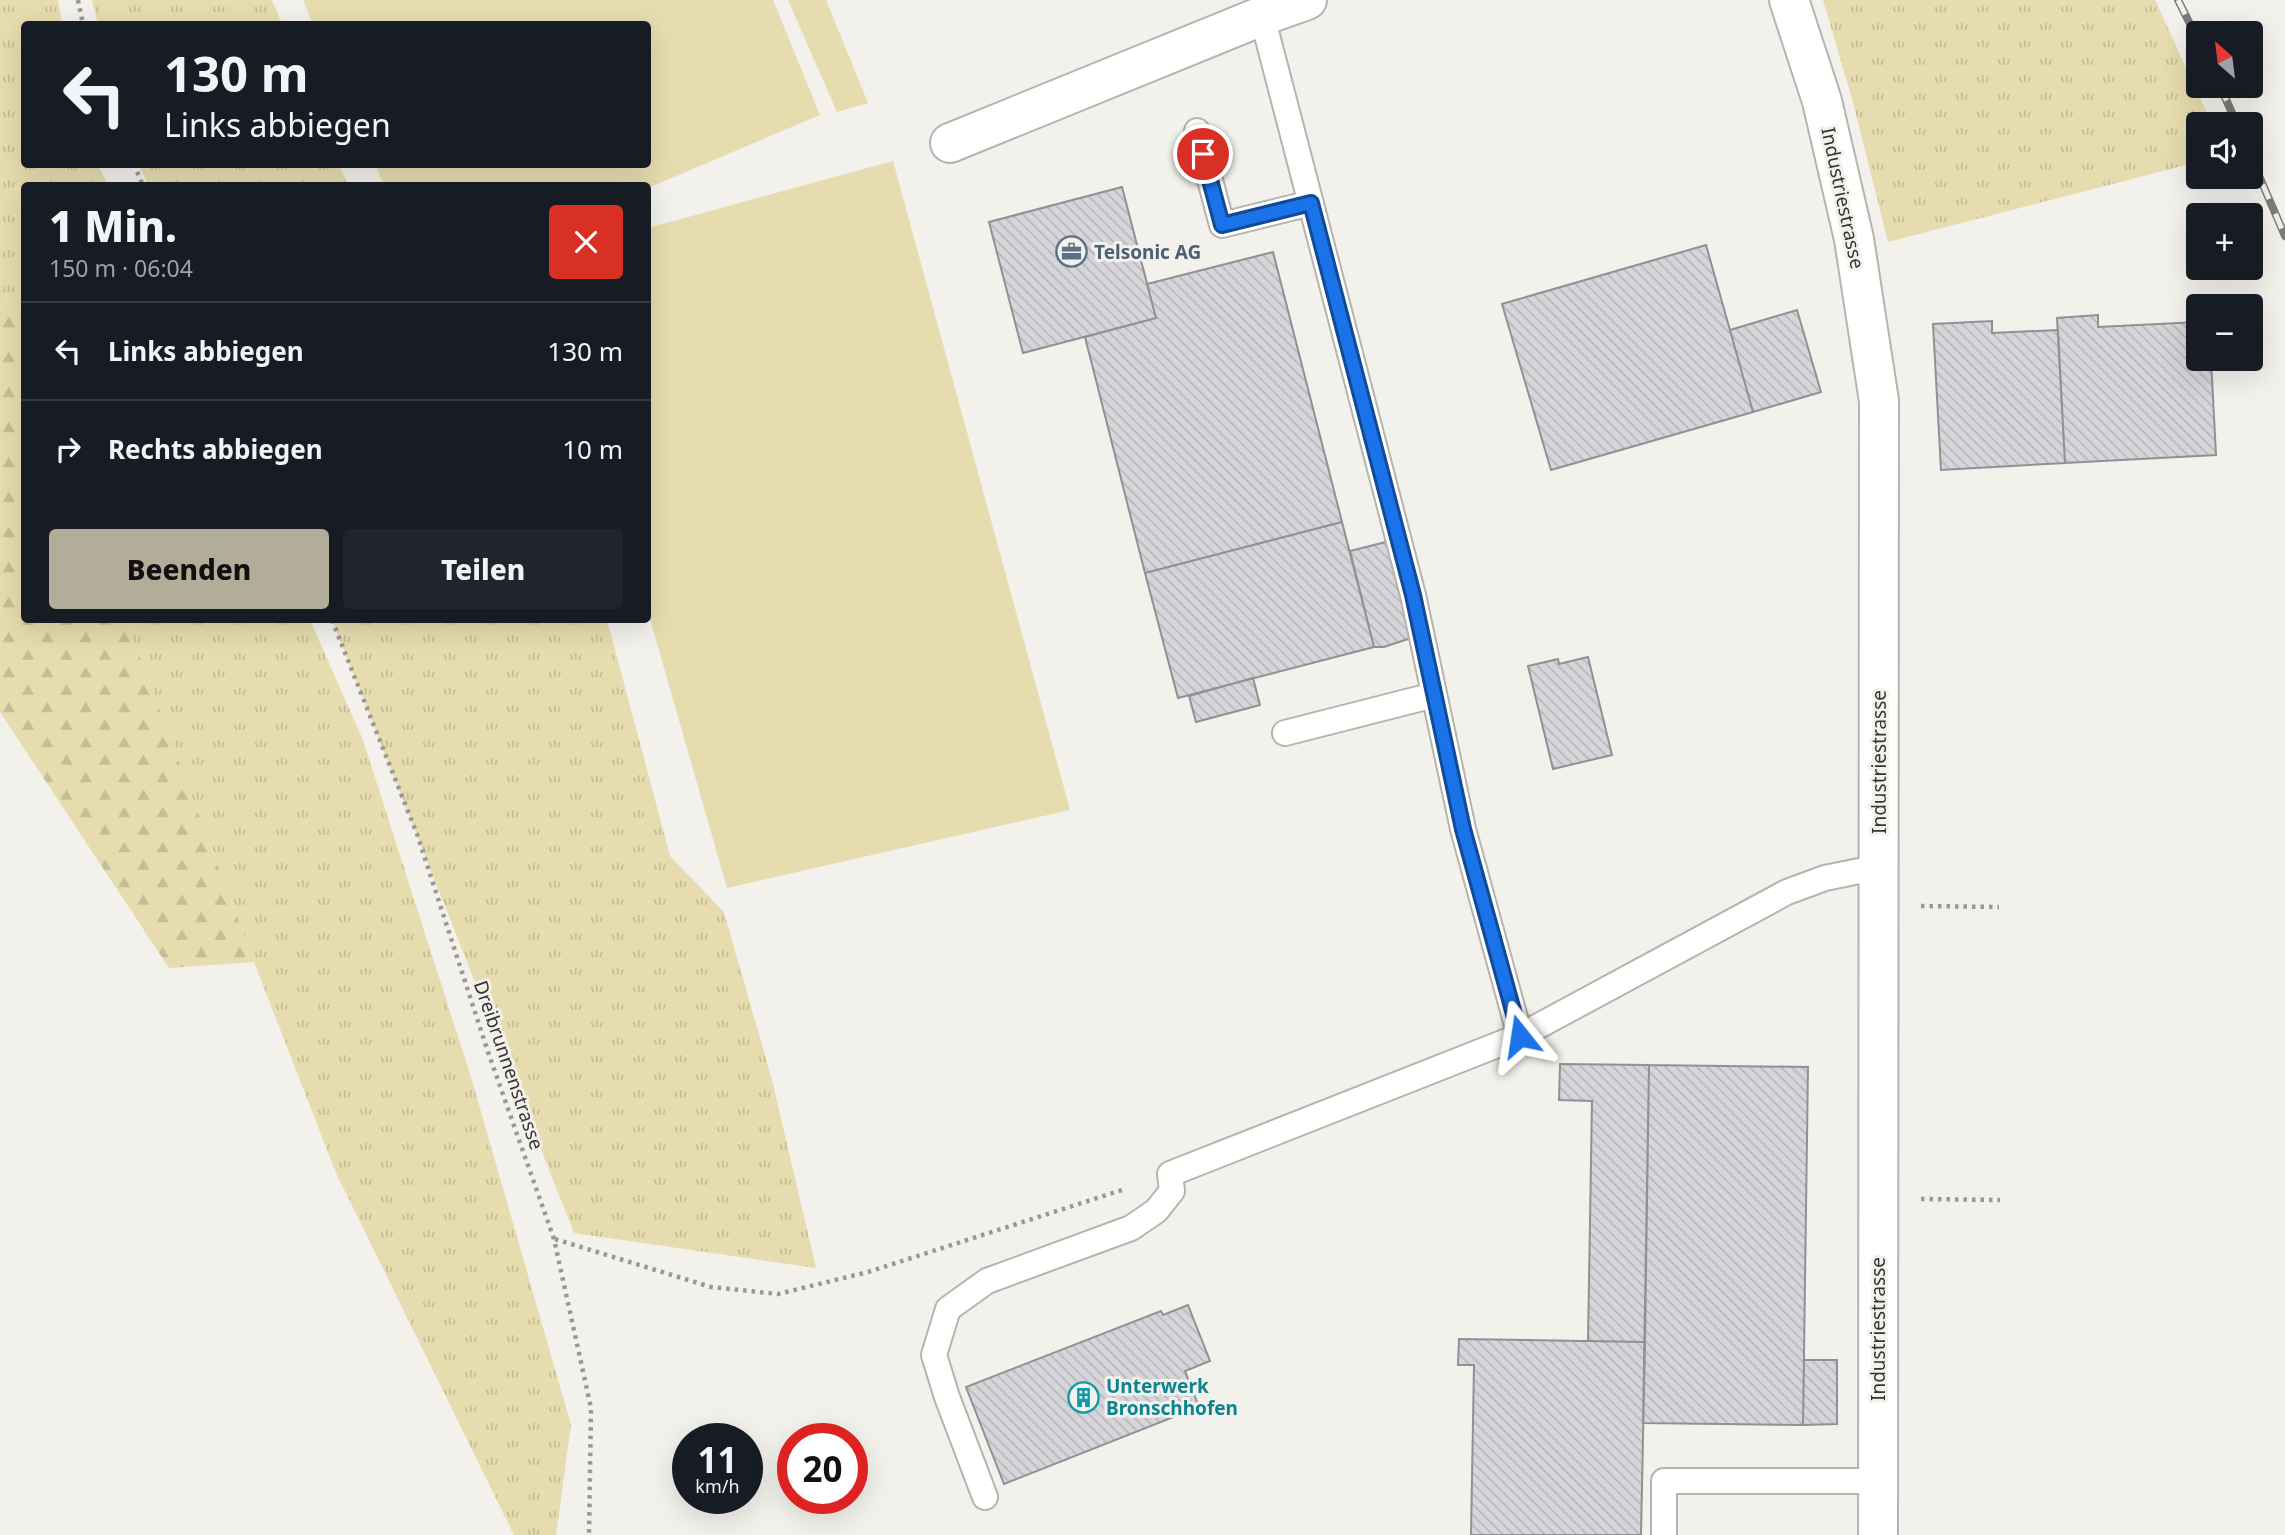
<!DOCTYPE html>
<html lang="de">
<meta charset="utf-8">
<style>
:root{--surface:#171b24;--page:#20242c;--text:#f1f3f6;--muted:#9ea1a6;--line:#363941;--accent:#b1ad98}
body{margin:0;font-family:"Noto Sans",sans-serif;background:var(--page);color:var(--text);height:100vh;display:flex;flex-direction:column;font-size:26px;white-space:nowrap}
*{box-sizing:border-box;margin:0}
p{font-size:23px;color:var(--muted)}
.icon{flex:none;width:38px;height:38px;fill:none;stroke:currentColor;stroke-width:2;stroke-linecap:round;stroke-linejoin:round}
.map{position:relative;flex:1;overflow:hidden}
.panel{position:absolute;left:21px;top:182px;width:630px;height:441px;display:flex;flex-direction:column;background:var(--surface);border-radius:7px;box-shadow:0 7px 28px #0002}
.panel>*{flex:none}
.banner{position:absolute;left:21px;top:21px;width:630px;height:147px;border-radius:7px;box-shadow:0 7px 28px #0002;background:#171b24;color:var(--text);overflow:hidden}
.needle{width:46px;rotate:332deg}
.controls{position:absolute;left:2186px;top:21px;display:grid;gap:14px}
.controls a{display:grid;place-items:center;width:77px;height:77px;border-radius:7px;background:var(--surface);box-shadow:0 7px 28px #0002;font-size:35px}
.speed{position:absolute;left:672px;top:1423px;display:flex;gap:14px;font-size:35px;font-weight:700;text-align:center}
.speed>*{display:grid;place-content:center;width:91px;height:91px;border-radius:50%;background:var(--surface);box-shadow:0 7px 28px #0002;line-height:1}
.speed small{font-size:18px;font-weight:400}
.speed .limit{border:10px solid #d22;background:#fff;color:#111}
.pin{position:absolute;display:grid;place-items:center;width:60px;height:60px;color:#fff;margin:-30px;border:4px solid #fff;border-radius:50%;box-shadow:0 2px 7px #0007}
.me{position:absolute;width:77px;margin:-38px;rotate:345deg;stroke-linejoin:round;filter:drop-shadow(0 0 5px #0008)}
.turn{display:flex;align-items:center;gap:24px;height:147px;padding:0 28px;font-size:32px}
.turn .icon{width:91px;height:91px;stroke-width:2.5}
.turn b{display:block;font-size:49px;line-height:60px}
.round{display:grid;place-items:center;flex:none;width:74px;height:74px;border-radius:7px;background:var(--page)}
.overview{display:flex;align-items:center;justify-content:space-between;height:119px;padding:0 28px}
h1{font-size:42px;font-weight:800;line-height:52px}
.action{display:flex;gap:14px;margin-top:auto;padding:14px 28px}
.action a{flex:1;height:80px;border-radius:7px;background:var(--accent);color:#111;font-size:28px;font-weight:800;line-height:80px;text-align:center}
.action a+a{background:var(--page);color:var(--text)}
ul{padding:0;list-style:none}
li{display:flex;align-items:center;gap:21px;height:98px;padding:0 28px;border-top:2px solid var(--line)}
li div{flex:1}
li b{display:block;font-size:26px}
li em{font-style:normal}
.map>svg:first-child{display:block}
.grass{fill:url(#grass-tufts)}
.forest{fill:url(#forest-firs)}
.pitch{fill:#e6dcaf}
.building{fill:url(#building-back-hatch);stroke:#909095;stroke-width:2}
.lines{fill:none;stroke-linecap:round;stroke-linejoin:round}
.lane-casing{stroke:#b5b4ae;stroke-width:28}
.street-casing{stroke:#b5b4ae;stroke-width:42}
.path{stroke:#999894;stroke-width:4.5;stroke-dasharray:3.5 5;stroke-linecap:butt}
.lane{stroke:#fff;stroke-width:24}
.street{stroke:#fff;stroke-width:38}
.rail-casing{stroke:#7c7b77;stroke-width:8}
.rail{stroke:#f2f1eb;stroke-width:5;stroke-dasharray:16;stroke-linecap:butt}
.route-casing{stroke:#114b97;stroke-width:18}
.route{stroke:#1a73e8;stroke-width:12}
.labels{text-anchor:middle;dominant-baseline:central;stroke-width:6;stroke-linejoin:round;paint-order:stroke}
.street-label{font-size:19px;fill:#363533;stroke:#f2f1eb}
.service-label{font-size:19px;font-weight:bold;fill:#4e5e75;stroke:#f2f1eb;text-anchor:start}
.culture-label{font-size:19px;font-weight:bold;fill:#0d838f;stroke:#f2f1eb;text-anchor:start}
</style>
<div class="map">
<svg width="2285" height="1535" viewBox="0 0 2285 1535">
<defs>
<pattern id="grass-tufts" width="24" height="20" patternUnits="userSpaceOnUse" patternTransform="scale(1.75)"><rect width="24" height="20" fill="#e6dcaf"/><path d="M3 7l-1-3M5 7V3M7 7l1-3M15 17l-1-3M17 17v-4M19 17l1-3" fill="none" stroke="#c6bd97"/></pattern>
<pattern id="forest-firs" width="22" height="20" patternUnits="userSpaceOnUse" patternTransform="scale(1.75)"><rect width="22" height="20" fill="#e6dcaf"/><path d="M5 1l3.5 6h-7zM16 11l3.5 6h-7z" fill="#c6bd97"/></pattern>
<pattern id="building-back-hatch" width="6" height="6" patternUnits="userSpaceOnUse" patternTransform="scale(1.75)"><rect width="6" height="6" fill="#d5d5da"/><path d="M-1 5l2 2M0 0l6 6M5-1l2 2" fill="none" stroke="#b7b7bc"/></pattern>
</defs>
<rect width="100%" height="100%" fill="#f2f1eb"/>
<path class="grass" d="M0 0H58L62 24H24V164L98 165 108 185 24 186V331L0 282Z
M92 0H272L282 24H98Z
M1823 0H2155L2212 124H2198V162L1888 242 1853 102Z
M138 165H339L348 185H149Z
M126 620H310L363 740 471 1077 571 1425 556 1535H514L336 1173 254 962Z
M332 620H607L670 856 724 912 772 1080 816 1268 574 1233Z"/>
<path class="forest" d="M0 282 24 331V620H126L254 962 169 968 0 712Z"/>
<path class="pitch" d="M303 0H773L820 115 648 188V186L384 185 375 165 648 164V24H313Z
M788 0H826L868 103 837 112Z
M893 161 1070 810 727 888 648 612V228Z"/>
<path class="building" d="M1122 187 1156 318 1023 353 989 222Z
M1706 245 1753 412 1551 470 1502 304Z
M1273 252 1342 522 1145 573 1085 337 1156 318 1147 284Z
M1797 310 1821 392 1753 412 1730 330Z
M2098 315V327L2198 322V359H2211L2216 455 2065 463 2057 318Z
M1992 321V333L2058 330 2065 463 1941 470 1933 324Z
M1342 522 1374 647 1178 698 1145 573Z
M1386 542 1411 638 1384 647H1374L1350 551Z
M1588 657 1612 755 1553 769 1528 666 1558 659 1559 664Z
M1253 678 1260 705 1196 722 1189 696Z
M1560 1064 1649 1065 1645 1342 1588 1341 1592 1101 1559 1100Z
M1649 1065 1808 1067 1803 1425 1643 1423Z
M1188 1305 1210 1361 1185 1371 1199 1407 1004 1484 966 1387 1161 1311 1163 1315Z
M1459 1339 1645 1342 1641 1535H1471L1474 1365H1458Z
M1804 1360H1837V1424L1803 1425Z"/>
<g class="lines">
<defs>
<path id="lane" d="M1262 16 1413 595 1463 829 1520 1036
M1197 131 1222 225 1311 203
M1285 733 1434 695
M985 1497 947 1397 934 1355 948 1309 987 1281 1131 1228 1156 1211 1172 1191 1170 1174 1520 1036 1787 892 1825 878 1879 867
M1664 1535V1481H1878"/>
<path id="street" d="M1789 0 1822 101 1854 239 1879 401 1878 1535
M950 143 1262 16 1307 0"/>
</defs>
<use href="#lane" class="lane-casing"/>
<use href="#street" class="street-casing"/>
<path class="path" d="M78 0 83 24
M134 164 143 186
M332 620 417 834 488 1052 554 1239 591 1408 589 1535
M1921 906 1999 907
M1921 1199 2000 1200
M555 1239 711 1287 778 1294 868 1272 1122 1190"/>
<use href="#lane" class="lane"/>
<use href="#street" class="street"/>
<defs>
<path id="rail" d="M2178 0 2198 40
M2220 86 2237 124
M2250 155 2285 236"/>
</defs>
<use href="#rail" class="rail-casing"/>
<use href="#rail" class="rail"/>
</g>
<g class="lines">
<defs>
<path id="route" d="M1203 154 1222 225 1311 203 1413 595 1463 829 1520 1036"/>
</defs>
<use href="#route" class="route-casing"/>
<use href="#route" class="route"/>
</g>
<defs>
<symbol id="office-ring" viewBox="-11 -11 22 22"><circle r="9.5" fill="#f2f1eb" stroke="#5c6f8a" stroke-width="1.5"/><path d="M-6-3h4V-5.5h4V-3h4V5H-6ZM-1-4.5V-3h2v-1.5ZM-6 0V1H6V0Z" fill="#5c6f8a"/></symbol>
<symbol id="building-ring" viewBox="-11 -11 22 22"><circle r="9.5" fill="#f2f1eb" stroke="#0f9aa8" stroke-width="1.5"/><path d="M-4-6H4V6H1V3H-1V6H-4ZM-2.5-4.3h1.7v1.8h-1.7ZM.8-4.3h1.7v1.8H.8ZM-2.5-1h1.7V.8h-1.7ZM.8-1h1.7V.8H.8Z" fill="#0f9aa8"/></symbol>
</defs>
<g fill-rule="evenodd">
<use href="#office-ring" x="1054" y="234" width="35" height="35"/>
<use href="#building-ring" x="1066" y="1380" width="35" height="35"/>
</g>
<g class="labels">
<g class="street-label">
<text transform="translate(1843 198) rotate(78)">Industriestrasse</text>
<text transform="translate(1879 762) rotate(-90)">Industriestrasse</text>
<text transform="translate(509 1065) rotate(71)">Dreibrunnenstrasse</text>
<text transform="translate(1878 1329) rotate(-90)">Industriestrasse</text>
</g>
<g class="service-label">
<text x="1094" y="252">Telsonic AG</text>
</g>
<g class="culture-label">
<text x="1106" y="1386">Unterwerk<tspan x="1106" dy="22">Bronschhofen</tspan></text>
</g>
</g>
</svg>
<div class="controls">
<a><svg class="needle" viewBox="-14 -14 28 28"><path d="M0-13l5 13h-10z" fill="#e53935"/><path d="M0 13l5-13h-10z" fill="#9ea1a6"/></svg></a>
<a><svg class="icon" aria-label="sound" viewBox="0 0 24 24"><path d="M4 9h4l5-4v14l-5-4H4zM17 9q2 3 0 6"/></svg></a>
<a>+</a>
<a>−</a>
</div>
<div class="speed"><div>11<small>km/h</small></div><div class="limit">20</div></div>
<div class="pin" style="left:1203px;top:154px;background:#d93025"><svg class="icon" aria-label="arrive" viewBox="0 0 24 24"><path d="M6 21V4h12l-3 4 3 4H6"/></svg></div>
<svg class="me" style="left:1520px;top:1036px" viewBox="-20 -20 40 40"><path d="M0-17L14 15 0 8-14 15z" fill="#1a73e8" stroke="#fff" stroke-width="4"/></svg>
<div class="banner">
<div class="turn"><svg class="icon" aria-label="left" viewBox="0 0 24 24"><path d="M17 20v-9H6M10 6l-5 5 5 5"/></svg><div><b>130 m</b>Links abbiegen</div></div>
</div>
<section class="panel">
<div class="overview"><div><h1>1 Min.</h1><p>150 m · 06:04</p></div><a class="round" style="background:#d93025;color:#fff"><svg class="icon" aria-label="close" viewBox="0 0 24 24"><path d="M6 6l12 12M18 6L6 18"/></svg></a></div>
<ul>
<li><svg class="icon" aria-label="left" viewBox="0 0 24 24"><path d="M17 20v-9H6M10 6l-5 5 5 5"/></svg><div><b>Links abbiegen</b></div><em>130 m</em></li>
<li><svg class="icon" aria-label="right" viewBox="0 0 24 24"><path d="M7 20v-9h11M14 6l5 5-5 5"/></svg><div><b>Rechts abbiegen</b></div><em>10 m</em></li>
</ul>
<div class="action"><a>Beenden</a><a>Teilen</a></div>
</section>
</div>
